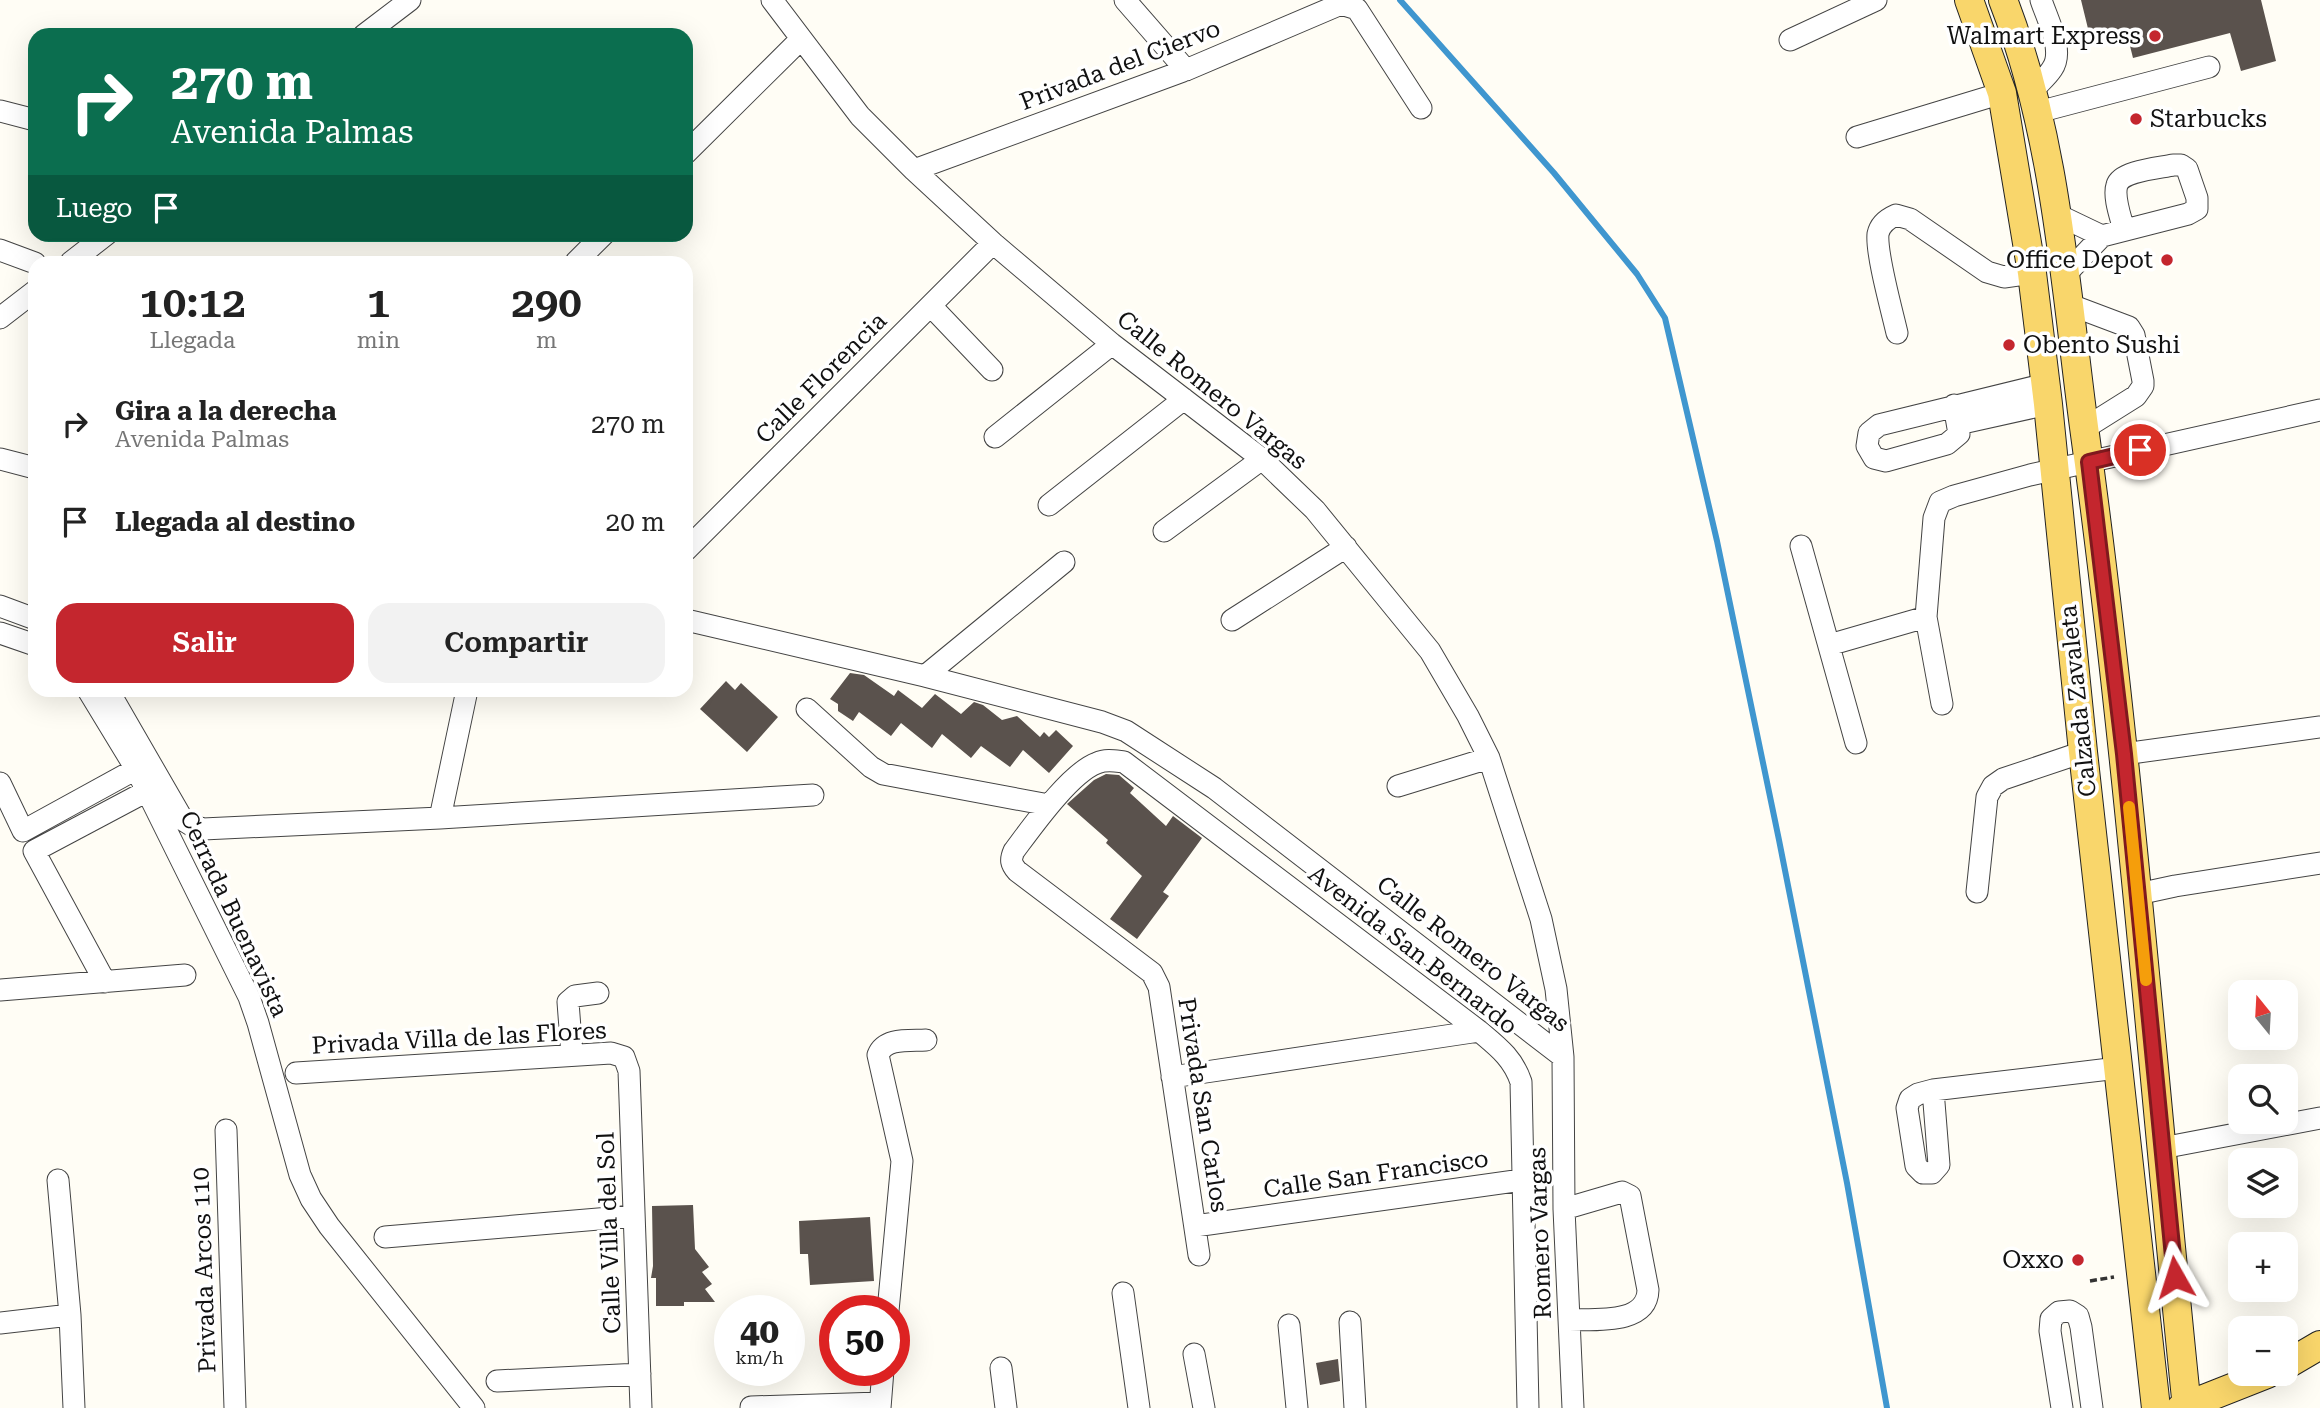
<!DOCTYPE html>
<html lang="es">
<meta charset="utf-8">
<style>
:root{--surface:#fff;--page:#f2f2f2;--text:#222;--muted:#767676;--accent:#c4262e}
body{margin:0;font-family:"Roboto Serif",serif;background:var(--page);color:var(--text);height:100vh;display:flex;flex-direction:column;font-size:26px;white-space:nowrap}
*{box-sizing:border-box;margin:0}
p{font-size:23px;color:var(--muted)}
.icon{flex:none;width:38px;height:38px;fill:none;stroke:currentColor;stroke-width:2;stroke-linecap:round;stroke-linejoin:round}
.map{position:relative;flex:1;overflow:hidden}
.side{position:absolute;left:28px;top:256px;width:665px;height:441px;display:flex;flex-direction:column;background:var(--surface);border-radius:21px;box-shadow:0 7px 28px #0002}
.side>*{flex:none}
.hud{position:absolute;left:28px;top:28px;width:665px;height:214px;border-radius:21px;box-shadow:0 7px 28px #0002;background:#0b6e4f;color:#fff;overflow:hidden}
.needle{width:46px;rotate:342deg}
.fabs{position:absolute;left:2228px;top:980px;display:grid;gap:14px}
.fabs a{display:grid;place-items:center;width:70px;height:70px;border-radius:14px;background:var(--surface);box-shadow:0 7px 28px #0002;font-size:35px}
.speed{position:absolute;left:714px;top:1295px;display:flex;gap:14px;font-size:35px;font-weight:700;text-align:center}
.speed>*{display:grid;place-content:center;width:91px;height:91px;border-radius:50%;background:var(--surface);box-shadow:0 7px 28px #0002;line-height:1}
.speed small{font-size:18px;font-weight:400}
.speed .limit{border:10px solid #d22;background:#fff;color:#111}
.pin{position:absolute;display:grid;place-items:center;width:60px;height:60px;color:#fff;margin:-30px;border:4px solid #fff;border-radius:50%;box-shadow:0 2px 7px #0007}
.me{position:absolute;width:77px;margin:-38px;rotate:354deg;stroke-linejoin:round;filter:drop-shadow(0 0 5px #0008)}
.turn{display:flex;align-items:center;gap:24px;height:147px;padding:0 28px;font-size:32px}
.turn .icon{width:91px;height:91px;stroke-width:2.5}
.turn b{display:block;font-size:49px;line-height:60px}
.then{display:flex;align-items:center;height:66px;padding:0 28px;background:#0003;gap:14px;font-size:26px}
.eta{display:flex;justify-content:space-evenly;align-items:center;height:119px;text-align:center}
.eta b{font-size:42px;font-weight:600;line-height:49px}
.primary-button{display:flex;gap:14px;margin-top:auto;padding:14px 28px}
.primary-button a{flex:1;height:80px;border-radius:21px;background:var(--accent);color:#fff;font-size:28px;font-weight:600;line-height:80px;text-align:center}
.primary-button a+a{background:var(--page);color:var(--text)}
ul{padding:0;list-style:none}
li{display:flex;align-items:center;gap:21px;height:98px;padding:0 28px}
li div{flex:1}
li b{display:block;font-size:26px}
li em{font-style:normal}
.map>svg:first-child{display:block}
.lines{fill:none;stroke-linecap:round;stroke-linejoin:round}
.stream{stroke:#3f96cf;stroke-width:6}
.building{fill:#5a524d}
.minor-casing{stroke:#444;stroke-width:23}
.major-casing{stroke:#222;stroke-width:30}
.path{stroke:#333;stroke-width:3.5;stroke-dasharray:7 3.5;stroke-linecap:butt}
.minor{stroke:#fff;stroke-width:21}
.major{stroke:#f9d66b;stroke-width:28}
.route-casing{stroke:#7f191e;stroke-width:18}
.route{stroke:#c4262e;stroke-width:12}
.slow{stroke:#f59e0b;stroke-width:12}
.poi-dot{fill:#c4262e;stroke:#fff;stroke-width:2.5}
.labels{text-anchor:middle;dominant-baseline:central;stroke-width:7;stroke-linejoin:round;paint-order:stroke}
.poi-label{font-size:24px;fill:#111;stroke:#fff;text-anchor:end}
.street-label{font-size:24px;fill:#111;stroke:#fff}
</style>
<div class="map">
<svg width="2320" height="1408" viewBox="0 0 2320 1408">
<rect width="100%" height="100%" fill="#fffdf5"/>
<g class="lines">
<path class="stream" d="M1400 0 1554 173 1637 274 1665 318 1717 541 1779 840 1847 1183 1887 1408"/>
</g>
<path class="building" d="M2081 0H2261L2276 61 2241 71 2230 33 2133 58 2128 38 2092 45Z
M850 673 864 675 894 696 898 690 922 708 935 694 961 714 974 702 983 705 1002 720 1017 716 1040 737 1044 732 1049 737 1056 730 1073 746 1049 773 1023 750 1010 767 981 746 971 758 942 734 932 748 901 723 891 736 859 712 853 721 838 711V704L830 699Z
M726 681 735 690 741 683 778 717 747 752 700 709Z
M1106 774 1119 775 1134 788 1130 793 1166 826 1173 816 1202 838 1163 892 1169 896 1137 939 1110 919 1142 876 1106 843 1108 840 1067 804 1094 780Z
M693 1205 695 1249 709 1267 702 1272 712 1284 705 1289 715 1302H684V1306H656V1278H651L653 1266 652 1206Z
M870 1217 874 1281 810 1285 808 1254H800L799 1221Z
M1338 1359 1340 1381 1320 1385 1316 1363Z"/>
<g class="lines">
<defs>
<path id="minor" d="M772 0 860 116 914 170 993 243 1112 344 1262 459 1315 510 1430 651 1468 716 1489 758 1541 919 1556 989 1563 1057 1564 1209 1573 1408
M1125 0 1186 70
M364 35 410 0
M1790 40 1876 0
M2033 90C2039 83 2047 77 2052 69 2065 51 2047 19 2041 0
M0 111 35 120
M2038 112 2209 67
M1857 137 2002 93
M686 153 801 39
M914 170 1186 70 1341 4 1357 9 1421 108
M2056 214 2102 236
M0 250 35 263
M71 262 107 234
M576 262 604 234
M2064 276 2102 236 2188 214 2197 209V198L2187 169 2181 165H2173C2160 168 2121 171 2117 185 2113 197 2121 218 2124 230
M2068 304 2129 327 2134 335 2143 381V386L2136 396 2085 428
M931 306 992 370
M0 318 35 291
M1897 333C1892 311 1876 254 1878 234 1880 224 1887 219 1896 215L1910 219 1987 272 2004 277 2032 273
M1954 405 1959 434 1947 444 1886 461 1874 458 1867 446 1869 433 1879 425 2046 384
M1958 424 2048 404
M995 437 1112 344
M0 459 35 468
M1049 505 1184 399
M1164 531 1262 459
M1801 546 1856 743
M686 550 993 243
M0 606 35 619
M686 620 925 676 1102 722 1126 731 1214 788 1563 1057
M1232 620 1346 547
M0 633 35 645
M1829 645 1926 617
M925 676 1064 562
M88 690 136 769 249 997 258 1023 300 1175 311 1199 329 1226 474 1408
M108 690 183 820 191 825 203 829 440 818 813 795
M1942 704 1926 617 1934 518 1940 502 1954 496 2030 475 2320 410
M807 709 871 767 883 774 1049 805
M2124 754 2320 727
M0 783 23 831 136 769
M1398 786 1489 758
M440 818 467 690
M1977 892 1987 797 1993 786 2003 779 2083 752
M2138 894 2175 886 2320 863
M105 982 34 851 147 791
M0 990 185 975
M572 1055 568 1002 575 996 598 993
M296 1073 611 1053 624 1057 629 1071 641 1408
M1172 1077 1479 1031
M1933 1090 1939 1165 1932 1173H1923L1916 1166 1907 1108 1910 1099 1918 1094 1933 1090 2118 1068
M226 1130 235 1408
M2162 1148 2320 1118
M58 1180 70 1315 74 1408
M1564 1209 1622 1192 1630 1196 1648 1290C1647 1325 1595 1319 1569 1320
M1195 1226 1522 1180
M385 1237 634 1216
M1199 1255 1159 987 1152 973 1017 871C1011 864 1010 860 1014 851 1032 827 1070 773 1097 763 1106 759 1115 761 1124 762L1479 1031C1498 1047 1513 1058 1521 1082L1528 1408
M1123 1293 1139 1408
M888 1311 902 1161 878 1055C885 1037 910 1041 926 1040
M1350 1322 1355 1408
M0 1323 70 1315
M1289 1325 1297 1408
M1194 1354 1204 1408
M1001 1368 1006 1408
M497 1381 640 1374
M751 1407 880 1403
M880 1408 883 1370
M2062 1408 2050 1331 2051 1319 2059 1312 2070 1311 2078 1316 2081 1327 2092 1408"/>
<path id="major" d="M1969 0 2002 93 2032 273 2048 404 2083 752 2156 1408
M2003 0C2056 136 2065 284 2084 427 2129 753 2153 1081 2187 1408
M2286 1365 2320 1345
M2181 1408 2267 1374"/>
</defs>
<use href="#minor" class="minor-casing"/>
<use href="#major" class="major-casing"/>
<path class="path" d="M2090 1281 2114 1277"/>
<use href="#minor" class="minor"/>
<use href="#major" class="major"/>
</g>
<g class="lines">
<defs>
<path id="route" d="M2140 450 2089 462 2124 754 2175 1277"/>
</defs>
<use href="#route" class="route-casing"/>
<use href="#route" class="route"/>
<path class="slow" d="M2129 807 2146 980"/>
</g>
<g class="poi-dot">
<circle cx="2155" cy="36" r="7"/>
<circle cx="2136" cy="119" r="7"/>
<circle cx="2167" cy="260" r="7"/>
<circle cx="2009" cy="345" r="7"/>
<circle cx="2078" cy="1260" r="7"/>
</g>
<g class="labels">
<g class="poi-label">
<text x="2141" y="36">Walmart Express</text>
<text x="2150" y="119" text-anchor="start">Starbucks</text>
<text x="2153" y="260">Office Depot</text>
<text x="2023" y="345" text-anchor="start">Obento Sushi</text>
<text x="2064" y="1260">Oxxo</text>
</g>
<g class="street-label">
<text transform="translate(1120 65) rotate(-21)">Privada del Ciervo</text>
<text transform="translate(821 378) rotate(-45)">Calle Florencia</text>
<text transform="translate(1212 390) rotate(39)">Calle Romero Vargas</text>
<text transform="translate(2078 701) rotate(-96)">Calzada Zavaleta</text>
<text transform="translate(234 914) rotate(65)">Cerrada Buenavista</text>
<text transform="translate(1413 950) rotate(38)">Avenida San Bernardo</text>
<text transform="translate(1473 954) rotate(38)">Calle Romero Vargas</text>
<text transform="translate(459 1038) rotate(-3)">Privada Villa de las Flores</text>
<text transform="translate(1203 1105) rotate(81)">Privada San Carlos</text>
<text transform="translate(1376 1174) rotate(-8)">Calle San Francisco</text>
<text transform="translate(609 1233) rotate(-92)">Calle Villa del Sol</text>
<text transform="translate(1540 1233) rotate(-92)">Romero Vargas</text>
<text transform="translate(204 1270) rotate(-92)">Privada Arcos 110</text>
</g>
</g>
</svg>
<div class="fabs">
<a><svg class="needle" viewBox="-14 -14 28 28"><path d="M0-13l5 13h-10z" fill="#e53935"/><path d="M0 13l5-13h-10z" fill="#767676"/></svg></a>
<a><svg class="icon" aria-label="search" viewBox="0 0 24 24"><circle cx="10" cy="10" r="6"/><path d="M15 15l6 6"/></svg></a>
<a><svg class="icon" aria-label="layers" viewBox="0 0 24 24"><path d="M12 4l9 5-9 5-9-5zM3 14l9 5 9-5"/></svg></a>
<a>+</a>
<a>−</a>
</div>
<div class="speed"><div>40<small>km/h</small></div><div class="limit">50</div></div>
<div class="pin" style="left:2140px;top:450px;background:#d93025"><svg class="icon" aria-label="arrive" viewBox="0 0 24 24"><path d="M6 21V4h12l-3 4 3 4H6"/></svg></div>
<svg class="me" style="left:2175px;top:1277px" viewBox="-20 -20 40 40"><path d="M0-17L14 15 0 8-14 15z" fill="#c4262e" stroke="#fff" stroke-width="4"/></svg>
<div class="hud">
<div class="turn"><svg class="icon" aria-label="right" viewBox="0 0 24 24"><path d="M7 20v-9h11M14 6l5 5-5 5"/></svg><div><b>270 m</b>Avenida Palmas</div></div>
<div class="then">Luego<svg class="icon" aria-label="arrive" viewBox="0 0 24 24"><path d="M6 21V4h12l-3 4 3 4H6"/></svg></div>
</div>
<section class="side">
<div class="eta">
<div><b>10:12</b><p>Llegada</p></div>
<div><b>1</b><p>min</p></div>
<div><b>290</b><p>m</p></div>
</div>
<ul>
<li><svg class="icon" aria-label="right" viewBox="0 0 24 24"><path d="M7 20v-9h11M14 6l5 5-5 5"/></svg><div><b>Gira a la derecha</b><p>Avenida Palmas</p></div><em>270 m</em></li>
<li><svg class="icon" aria-label="arrive" viewBox="0 0 24 24"><path d="M6 21V4h12l-3 4 3 4H6"/></svg><div><b>Llegada al destino</b></div><em>20 m</em></li>
</ul>
<div class="primary-button"><a>Salir</a><a>Compartir</a></div>
</section>
</div>
